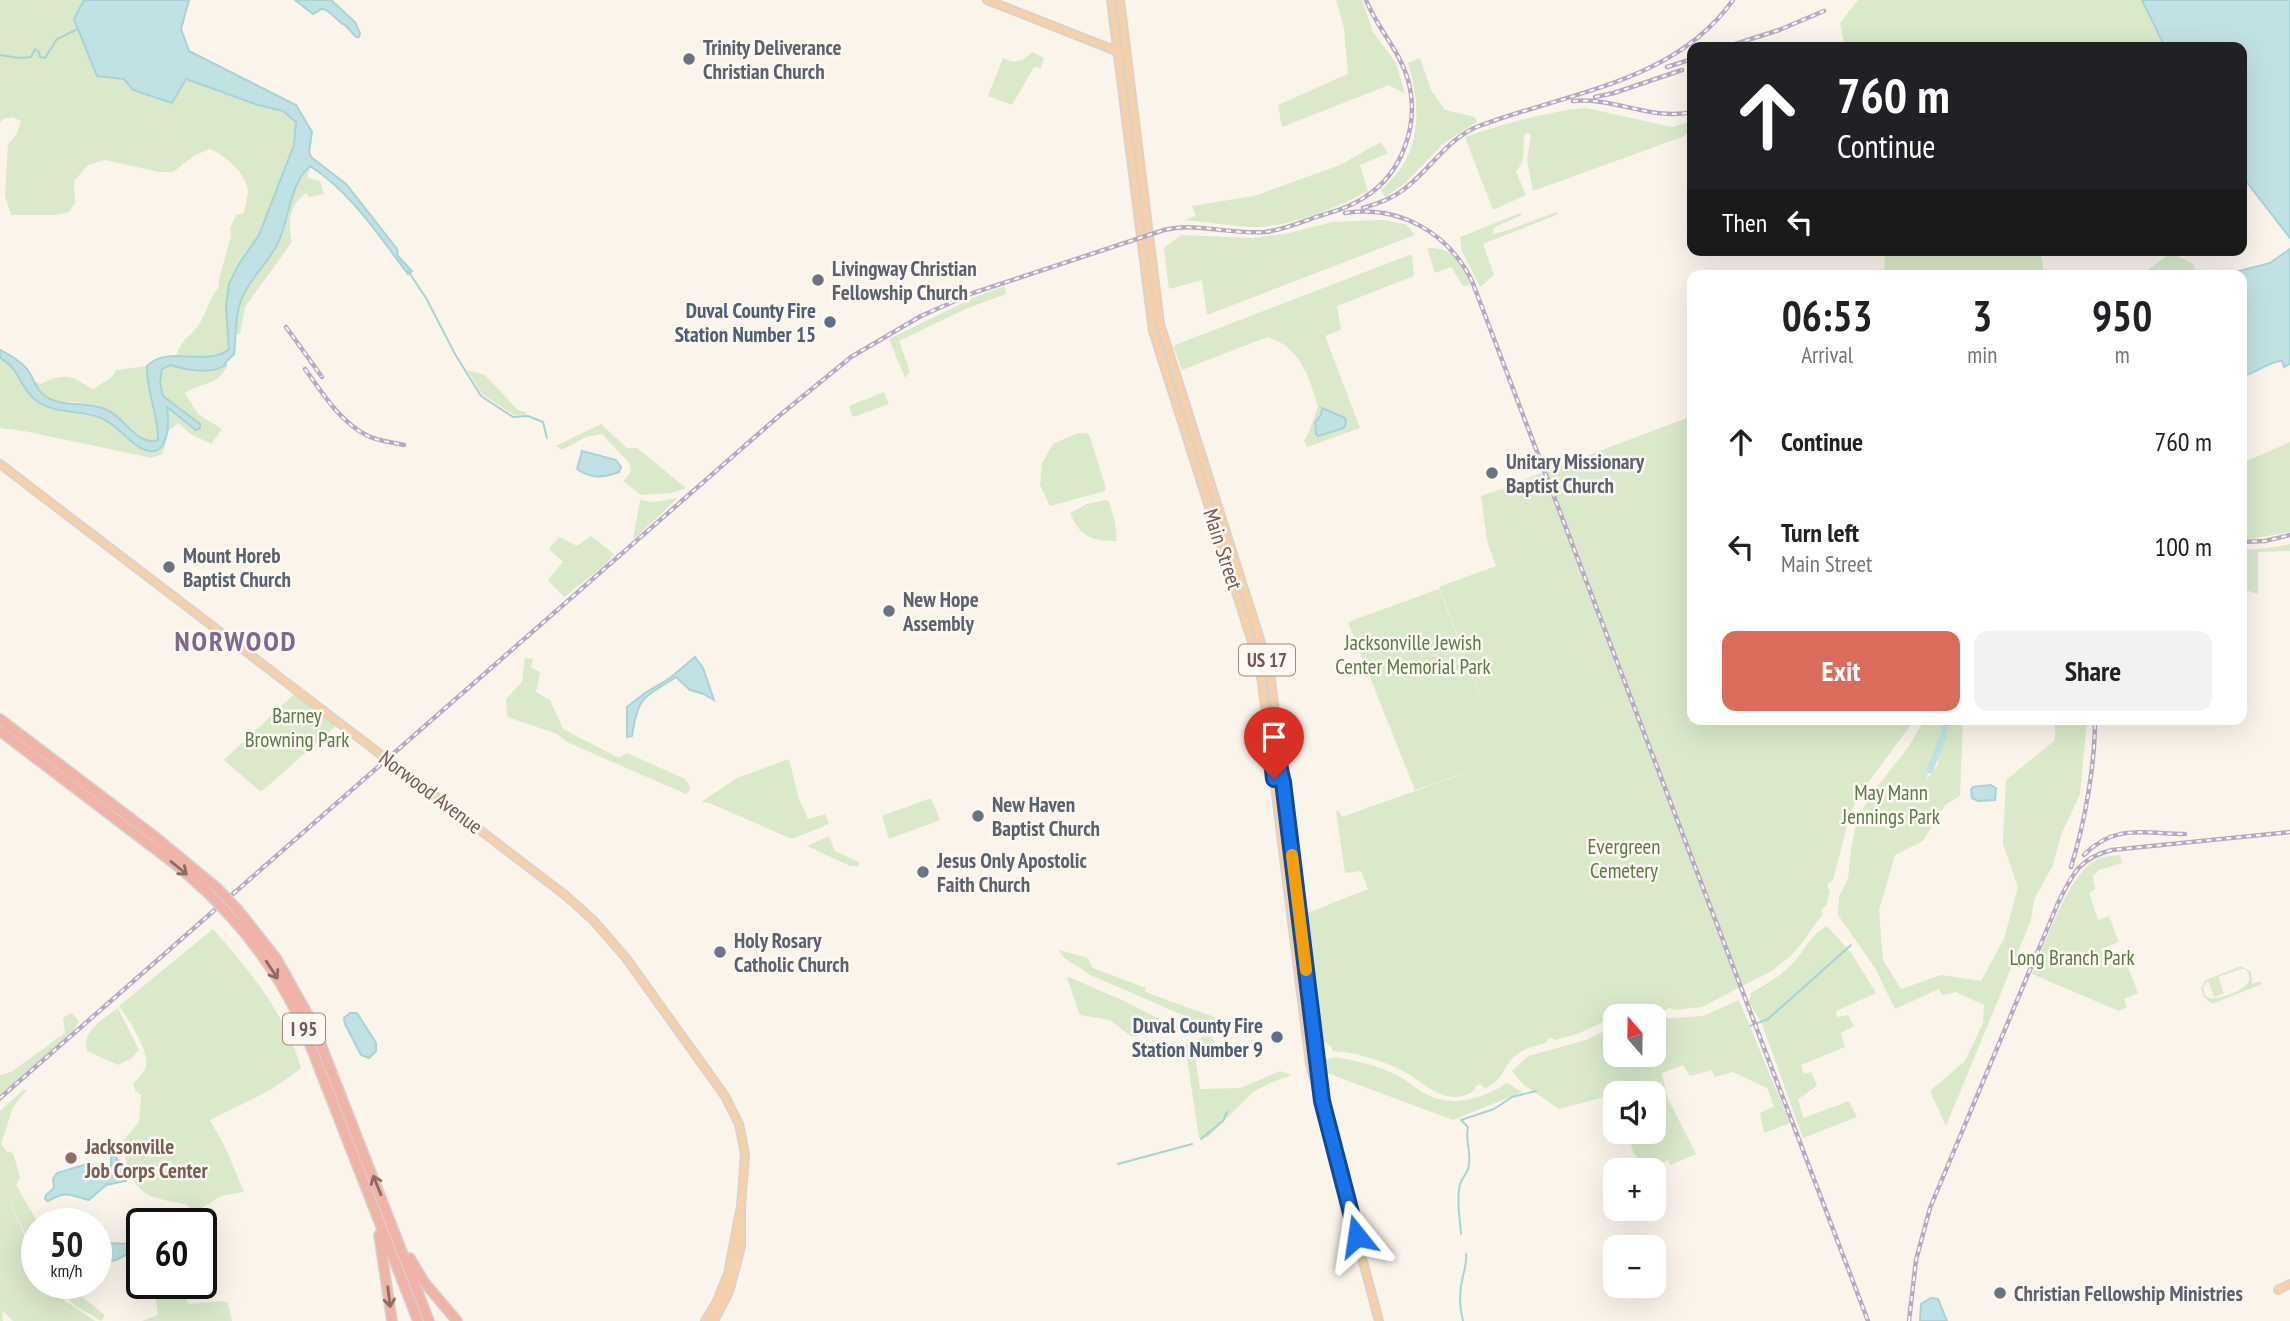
<!DOCTYPE html>
<meta charset="utf-8">
<style>
:root{--surface:#fff;--page:#f2f2f2;--text:#202124;--muted:#757577;--accent:#db6b5b}
body{margin:0;font-family:"PT Sans Narrow",sans-serif;background:var(--page);color:var(--text);height:100vh;display:flex;flex-direction:column;font-size:26px;white-space:nowrap}
*{box-sizing:border-box;margin:0}
p{font-size:23px;color:var(--muted)}
.icon{flex:none;width:38px;height:38px;fill:none;stroke:currentColor;stroke-width:2;stroke-linecap:round;stroke-linejoin:round}
.map{position:relative;flex:1;overflow:hidden}
.sheet{position:absolute;left:1687px;top:270px;width:560px;height:455px;display:flex;flex-direction:column;background:var(--surface);border-radius:14px;box-shadow:0 7px 28px #0002}
.sheet>*{flex:none}
.banner{position:absolute;left:1687px;top:42px;width:560px;height:214px;border-radius:14px;box-shadow:0 7px 28px #0002;background:#202124;color:#fff;overflow:hidden}
.needle{width:46px;rotate:340deg}
.tools{position:absolute;left:1603px;top:1004px;display:grid;gap:14px}
.tools a{display:grid;place-items:center;width:63px;height:63px;border-radius:14px;background:var(--surface);box-shadow:0 7px 28px #0002;font-size:35px}
.speed{position:absolute;left:21px;top:1208px;display:flex;gap:14px;font-size:35px;font-weight:700;text-align:center}
.speed>*{display:grid;place-content:center;width:91px;height:91px;border-radius:50%;background:var(--surface);box-shadow:0 7px 28px #0002;line-height:1}
.speed small{font-size:18px;font-weight:400}
.speed .limit{border:4px solid #111;border-radius:10px;background:#fff;color:#111}
.pin{position:absolute;display:grid;place-items:center;width:60px;height:60px;color:#fff;margin:-72px -30px;border-radius:50% 50% 50% 0;rotate:-45deg;box-shadow:0 0 7px #0007}
.pin .icon{rotate:45deg}
.me{position:absolute;width:77px;margin:-38px;rotate:345deg;stroke-linejoin:round;filter:drop-shadow(0 0 5px #0008)}
.turn{display:flex;align-items:center;gap:24px;height:147px;padding:0 35px;font-size:32px}
.turn .icon{width:91px;height:91px;stroke-width:2.5}
.turn b{display:block;font-size:49px;line-height:60px}
.then{display:flex;align-items:center;height:66px;padding:0 35px;background:#0003;gap:14px;font-size:26px}
.eta{display:flex;justify-content:space-evenly;align-items:center;height:119px;text-align:center}
.eta b{font-size:42px;font-weight:700;line-height:49px}
.primary-button{display:flex;gap:14px;margin-top:auto;padding:14px 35px}
.primary-button a{flex:1;height:80px;border-radius:14px;background:var(--accent);color:#fff;font-size:28px;font-weight:700;line-height:80px;text-align:center}
.primary-button a+a{background:var(--page);color:var(--text)}
ul{padding:0;list-style:none}
li{display:flex;align-items:center;gap:21px;height:105px;padding:0 35px}
li div{flex:1}
li b{display:block;font-size:26px}
li em{font-style:normal}
.map>svg:first-child{display:block}
.green{fill:#d9e9ca;fill-rule:evenodd}
.water{fill:#c1e2e4;stroke:#a8d3d5;stroke-width:2}
.lines{fill:none;stroke-linecap:round;stroke-linejoin:round}
.stream{stroke:#a8d3d5;stroke-width:2}
.river{stroke:#c1e2e4;stroke-width:7}
.major-casing{stroke:#d8d1ce;stroke-width:10}
.highway-casing{stroke:#d8d1ce;stroke-width:12}
.major{stroke:#f4d1aa;stroke-width:7}
.highway{stroke:#f0b3a8;stroke-width:9}
.rail-casing{stroke:#b6a9c5;stroke-width:4.5}
.rail{stroke:#fef8f2;stroke-width:2;stroke-dasharray:5;stroke-linecap:butt}
.highway-bridge-casing{stroke:#d8d1ce;stroke-width:12;stroke-linecap:butt}
.highway-bridge{stroke:#f0b3a8;stroke-width:9}
.oneway{stroke:#8e6b62}
.route-casing{stroke:#114b97;stroke-width:18}
.route{stroke:#1a73e8;stroke-width:12}
.slow{stroke:#f59e0b;stroke-width:12}
.worship-dot{fill:#6b7280;stroke:#fef8f2;stroke-width:2.5}
.service-dot{fill:#5c6f8a;stroke:#fef8f2;stroke-width:2.5}
.education-dot{fill:#8d6e63;stroke:#fef8f2;stroke-width:2.5}
.labels{text-anchor:middle;dominant-baseline:central;stroke-width:5;stroke-linejoin:round;paint-order:stroke}
.shield{fill:#fef8f2;stroke:#9e8981;stroke-width:2}
.shield-label{font-size:19px;font-weight:bold;fill:#755950}
.worship-label{font-size:21px;font-weight:bold;fill:#5b616d;stroke:#fef8f2;text-anchor:start}
.service-label{font-size:21px;font-weight:bold;fill:#4e5e75;stroke:#fef8f2;text-anchor:end}
.street-label{font-size:21px;fill:#755950;stroke:#fef8f2}
.park-label{font-size:21px;fill:#5c7948;stroke:#fef8f2}
.education-label{font-size:21px;font-weight:bold;fill:#785e54;stroke:#fef8f2;text-anchor:start}
.district-label{font-size:28px;font-weight:bold;letter-spacing:2px;fill:#7f6890;stroke:#fef8f2}
</style>
<div class="map">
<svg width="2290" height="1321" viewBox="0 0 2290 1321">
<rect width="100%" height="100%" fill="#fbf4eb"/>
<path class="green" d="M0 0H84L74 19 97 76 125 79 130 85 186 79 258 105 283 111 296 121 294 145 259 235 239 264 229 284 226 307 229 349C217 360 193 355 176 358 181 336 192 338 201 321 207 309 211 298 219 286V279L231 236 230 228 236 215 244 213C245 206 248 197 248 190 245 172 226 156 210 149L195 155 173 172H159L105 160 88 165 74 181 75 203 69 212 57 215H11L5 196 8 144 17 134 21 121 12 117 3 119 0 122Z
M1336 0H1362L1373 32 1396 63 1405 94 1389 85 1282 127 1278 105 1348 74 1344 28Z
M1858 0H2142L2165 47H1845L1840 23Z
M1033 52 1044 58 1041 68 1034 67 1012 105 988 96 1003 58C1017 65 1022 61 1033 52Z
M1420 58 1431 90 1445 110 1475 117 1477 122 1445 142 1404 184 1385 197 1381 191C1388 183 1397 175 1403 165 1422 134 1418 97 1408 63Z
M1586 108 1672 127 1692 121V130L1682 137 1533 191 1527 160 1531 136 1528 132 1524 135 1523 161 1516 172 1526 195 1493 210 1465 137C1505 124 1543 112 1586 108Z
M1381 142 1388 153 1360 165 1368 191C1337 208 1290 227 1254 227 1231 226 1207 222 1184 220L1196 216 1192 206 1254 196 1340 165Z
M311 165 307 178 320 181 324 194 309 197 306 193C289 205 288 223 292 242L245 307 240 334H236C237 319 238 305 245 291 253 275 268 262 276 246 290 221 288 185 311 165Z
M1556 212 1559 214 1483 244 1494 275 1480 287 1462 251 1460 237 1520 213 1522 215 1495 227 1492 234 1506 231Z
M1381 220 1406 224 1415 235 1207 315 1202 280 1169 289 1164 248 1181 235 1253 238 1289 233 1333 222Z
M1427 248C1454 247 1461 262 1471 285L1463 286 1451 267 1435 273Z
M1885 250H2039L2043 263V275H1884Z
M2171 253 2193 264 2196 272 2189 275H2141Z
M1412 254 1414 276 1337 306 1341 330 1325 336 1360 428 1307 447 1304 441C1311 431 1313 418 1318 406 1309 377 1300 346 1267 337L1182 370 1174 348 1175 345Z
M1005 286 1006 294 968 308 899 341 910 371 905 378 889 339 973 298Z
M0 358 12 366 21 378 27 391 54 409 100 418 115 426 136 445 159 449 166 443 162 454 152 458 24 431 0 428Z
M167 365C186 366 208 375 226 365L227 367C216 387 201 382 185 393L198 414 222 429 211 444 189 433 178 423 167 433 169 421 166 406 182 420 172 402 163 396C160 385 156 373 167 365Z
M147 366C146 391 159 415 158 440L154 442C132 438 119 416 100 407 74 396 50 413 33 381L41 384C52 378 67 373 79 381 85 384 87 387 94 389L113 376 116 370Z
M467 370 485 375 518 410 526 412V415H514L482 394Z
M884 392 889 404 853 417 849 406Z
M1692 416V719H1915L1859 795 1850 814 1833 880 1827 884 1830 892 1826 906 1821 910 1823 914C1812 927 1800 949 1787 959 1783 962 1779 964 1775 969L1702 1007 1676 1010 1669 1008 1663 1011 1628 1014 1615 1017 1577 1034 1555 1040 1552 1038 1547 1039 1546 1043C1535 1046 1523 1048 1515 1056 1501 1068 1505 1080 1485 1088L1480 1084 1476 1086 1474 1091C1445 1109 1424 1081 1401 1070 1381 1060 1354 1052 1332 1051V1047L1323 1041 1305 914 1368 889 1361 871 1345 873 1336 811H1339L1342 817 1485 766 1415 790 1348 622 1439 589 1505 760 1439 587 1496 566 1487 541 1481 496 1511 486 1512 484Z
M601 424 627 448H637L686 488 671 493 641 495 623 481 631 472 630 464 602 434 586 437 562 450 556 446Z
M1078 433 1089 434 1106 488 1105 491 1050 506 1040 485 1042 463 1053 444Z
M2290 442V532L2251 539 2242 538V463Z
M678 498 633 540 640 500 654 502Z
M1106 500 1109 502 1115 522 1117 541C1092 541 1080 537 1070 513L1087 504Z
M591 536 614 554 606 564 564 597 548 580 563 562 549 549 559 537 577 546Z
M2290 544V551L2258 552V594L2242 589V550L2276 547Z
M525 658 533 659 531 667 540 672 536 692 550 700 563 729 619 758 627 753 685 779 691 788 686 794 569 743 557 734 507 717 506 699 522 682Z
M295 693 337 725 261 792 224 760Z
M1925 719H1942C1941 740 1929 759 1927 779L1938 765C1937 748 1947 736 1948 719H1963L1960 796 1945 805 1923 841 1895 855 1879 910 1883 960 1901 989 1941 975 1981 981 2004 939 2018 887 2003 844 2006 780 2055 740V719H2087L2080 794 2061 835 2053 865 2034 900 2031 920 1946 1126 1930 1091 1965 1061 1983 1023 1984 1005 1956 992 1942 995 1939 989 1895 1009 1875 968 1838 915 1839 897 1848 879 1851 849 1857 820 1873 792 1909 746Z
M789 759 798 796 808 819 825 814 829 824 792 839 709 803 701 802 737 778Z
M931 798 940 820 889 839 882 816Z
M829 836 835 851 859 862V866H850L807 846Z
M2120 855 2122 863 2099 870 2093 876 2095 889 2089 893 2098 920 2109 916 2119 942 2101 949 2107 965 2124 958 2138 993 2124 999 2127 1007 2119 1011 2032 974C2044 946 2068 877 2093 862 2101 856 2110 856 2120 855Z
M1827 926 1852 954 1876 993 1836 1011 1837 1017 1848 1015 1854 1026 1841 1033 1845 1047 1801 1065 1804 1074 1811 1072 1817 1086 1798 1099 1803 1118 1849 1101 1857 1117 1803 1138 1762 1024 1749 1002 1751 993C1766 984 1781 976 1793 963 1804 951 1812 933 1827 926Z
M213 929C250 971 285 1013 301 1068 274 1091 242 1104 210 1120L225 1147 244 1192 221 1196 194 1213 187 1205C176 1202 165 1201 154 1197 131 1190 127 1164 122 1143L139 1122 141 1095 135 1091 133 1084C137 1079 144 1074 146 1067 150 1052 128 1018 119 1006Z
M1059 950 1088 958 1093 968 1146 988 1145 992 1220 1019 1230 1026 1224 1033 1088 974C1079 964 1065 964 1059 950Z
M2241 966 2251 972 2252 984 2260 981 2262 984 2212 1004 2203 996 2201 988 2206 980ZM2241 969H2245C2264 988 2216 1000 2210 998 2208 998 2206 996 2205 995L2203 987 2208 981 2214 997 2224 993 2218 977Z
M1069 977 1124 1001 1167 1023 1191 1029 1187 1033 1158 1031 1132 1037 1110 1020 1080 1015 1067 978Z
M1739 1000 1790 1123 1764 1133 1760 1113 1774 1106 1767 1088 1733 1072 1715 1077 1712 1070 1690 1076 1683 1065 1662 1073 1668 1099 1696 1154 1670 1165 1668 1160 1647 1170 1633 1152 1628 1132H1654V1094H1615L1559 1109 1524 1085 1512 1071 1528 1056 1586 1040 1615 1026V1055H1654V1019L1703 1016Z
M118 1008 139 1050 132 1058 118 1065 87 1051C82 1029 103 1020 118 1008Z
M71 1013 79 1021 71 1035 0 1095V1075L11 1072 65 1033 63 1018Z
M1204 1036 1212 1037 1217 1046 1195 1056 1200 1089 1240 1088 1280 1071 1292 1075 1270 1083 1253 1092 1208 1137 1199 1138 1185 1045Z
M1334 1057C1354 1060 1379 1066 1397 1075 1407 1080 1415 1088 1424 1093 1451 1109 1482 1099 1507 1083L1522 1092 1453 1120 1322 1071 1323 1060Z
M23 1090H27L13 1107 1 1144 6 1151 13 1153 20 1177 16 1185 38 1223 37 1259 3 1187 37 1263V1283H49L61 1298 95 1321H13L2 1310 3 1321H0V1111Z
M51 1283H69L78 1294 105 1315 101 1321 76 1306Z
M159 1283H178L188 1304 223 1301 228 1303 232 1321H142L158 1315 154 1285Z"/>
<path class="water" d="M84 0H189L181 29 189 51 296 105 312 132 309 152 311 157 346 184 397 249 398 256 412 271 408 274C379 236 351 192 310 166 289 184 289 222 277 245 265 268 243 284 238 311 235 325 236 340 234 354L225 363 226 365C209 375 188 370 170 365L162 369 160 383 163 396 200 424V428L196 430 167 407C170 429 167 466 136 445 123 436 116 424 101 418 81 410 57 414 38 402 21 391 20 368 0 358V350C10 355 20 361 27 369 34 378 35 389 45 396 64 409 89 400 109 411 124 418 138 447 158 440 159 415 146 392 147 366 168 344 208 368 229 349L226 307 229 284 239 264 259 235 294 145 296 122 283 111 258 105 186 79 172 103 133 90 124 79 97 76 74 19Z
M295 0H331L355 22 360 33 359 37H356L345 25C338 23 330 9 322 9 319 10 316 13 313 14Z
M2142 0H2290V238L2242 176V47H2165Z
M2290 249V364L2284 367 2282 361C2271 360 2255 374 2242 376V275H2224L2270 263Z
M1322 408 1345 418 1346 422 1344 428 1318 436 1316 434 1315 422 1321 415Z
M582 451 616 460 621 467 619 472C602 478 591 479 577 469Z
M695 657 703 668 714 700 704 694 690 690 676 677C644 698 638 695 632 736L627 737V707L645 693 670 678Z
M1991 785 1996 788 1995 800 1978 801 1972 798 1971 790 1973 787Z
M350 1013H357L376 1043V1051L369 1058 361 1055 345 1024 344 1018Z
M111 1156 116 1157C120 1166 126 1172 126 1181L106 1185 89 1200C69 1195 68 1190 48 1201L45 1199 46 1195 54 1188 53 1179 57 1173 91 1163 96 1170 102 1171 111 1166Z
M104 1243 132 1244 135 1250 116 1260 100 1264 98 1263 100 1249Z
M1931 1298 1938 1299 1947 1321H1920L1921 1304Z"/>
<g class="lines">
<path class="stream" d="M0 55 19 58 31 57 35 49 39 52 40 57 45 58 57 39 78 29
M408 271 426 298 455 354 481 396 513 417 528 416 543 422 547 438
M1750 1026 1768 1019 1851 945
M1201 1139 1223 1121 1227 1112
M1118 1164 1192 1144
M1461 1234C1460 1218 1456 1199 1460 1184 1463 1176 1469 1172 1469 1164 1471 1149 1465 1142 1468 1127L1461 1120 1494 1109 1512 1097 1536 1091
M1463 1321C1459 1306 1459 1291 1463 1276 1465 1267 1467 1263 1466 1254"/>
<path class="river" d="M1930 770 1944 733 1945 719"/>
<defs>
<path id="major" d="M987 0 1119 52
M1111 0 1153 331 1260 667 1310 1064 1379 1321
M1120 0 1160 324 1270 671 1320 1086
M0 464 565 895 593 920 626 958 725 1096 739 1124 745 1154 741 1207V1247L729 1292 714 1321
M2278 1290 2290 1284
M705 1321 716 1303 728 1274 740 1211"/>
<path id="highway" d="M0 719 154 836 217 888
M0 731 180 868 210 895
M238 910 276 958 312 1022 429 1321
M230 916C260 949 284 985 302 1024L418 1321
M379 1235 392 1321
M410 1258 424 1282 457 1321"/>
</defs>
<use href="#major" class="major-casing"/>
<use href="#highway" class="highway-casing"/>
<use href="#major" class="major"/>
<use href="#highway" class="highway"/>
<defs>
<path id="rail" d="M1726 47 1779 30 1824 11
M1667 67 1692 59
M1595 97 1614 93 1682 70
M1573 101C1614 97 1652 121 1692 112
M1363 208C1377 204 1391 199 1403 190 1429 171 1444 143 1474 128 1563 93 1674 84 1733 0
M1345 213C1399 205 1448 232 1472 281L1868 1321
M286 327 322 377
M305 369C322 392 339 421 366 435 377 441 391 442 404 445
M2242 542 2265 541 2290 535
M2084 855C2115 823 2146 834 2185 834
M2071 867C2085 822 2095 766 2095 719
M0 1098 780 415 851 357 921 316 973 293 1164 230C1198 222 1230 235 1265 232 1282 230 1299 223 1316 217 1333 212 1350 207 1365 197 1403 173 1420 123 1408 80 1400 51 1377 28 1366 0
M1909 1321 1916 1260 1930 1208 2058 903C2072 875 2079 858 2112 850L2290 832"/>
</defs>
<use href="#rail" class="rail-casing"/>
<use href="#rail" class="rail"/>
<defs>
<path id="highway-bridge" d="M217 888 238 910
M210 895 230 916"/>
</defs>
<use href="#highway-bridge" class="highway-bridge-casing"/>
<use href="#highway-bridge" class="highway-bridge"/>
</g>
<defs><path id="oneway-shaft" d="M-6 0H5M1.5-3L5.5 0L1.5 3" fill="none" stroke-width="1.6" stroke-linecap="round" stroke-linejoin="round" transform="scale(1.75)"/></defs>
<g class="oneway">
<use href="#oneway-shaft" transform="translate(179 868) rotate(39)"/>
<use href="#oneway-shaft" transform="translate(272 970) rotate(57)"/>
<use href="#oneway-shaft" transform="translate(377 1185) rotate(-112)"/>
<use href="#oneway-shaft" transform="translate(389 1297) rotate(83)"/>
</g>
<g class="lines">
<defs>
<path id="route" d="M1274 779 1268 725C1275 733 1279 769 1283 782L1322 1101 1357 1236"/>
</defs>
<use href="#route" class="route-casing"/>
<use href="#route" class="route"/>
<path class="slow" d="M1292 855 1306 970"/>
</g>
<g class="worship-dot">
<circle cx="689" cy="59" r="7"/>
<circle cx="818" cy="280" r="7"/>
<circle cx="1492" cy="473" r="7"/>
<circle cx="169" cy="567" r="7"/>
<circle cx="889" cy="611" r="7"/>
<circle cx="978" cy="816" r="7"/>
<circle cx="923" cy="872" r="7"/>
<circle cx="720" cy="952" r="7"/>
<circle cx="2000" cy="1293" r="7"/>
</g>
<g class="service-dot">
<circle cx="830" cy="322" r="7"/>
<circle cx="1277" cy="1037" r="7"/>
</g>
<circle class="education-dot" cx="71" cy="1158" r="7"/>
<g class="labels">
<g class="shield">
<rect x="1239" y="644.5" width="56" height="31" rx="5"/>
<rect x="283" y="1013.5" width="42" height="31" rx="5"/>
</g>
<g class="shield-label">
<text x="1267" y="660">US 17</text>
<text x="304" y="1029">I 95</text>
</g>
<g class="worship-label">
<text x="703" y="47">Trinity Deliverance<tspan x="703" dy="24">Christian Church</tspan></text>
<text x="832" y="268">Livingway Christian<tspan x="832" dy="24">Fellowship Church</tspan></text>
<text x="1506" y="461">Unitary Missionary<tspan x="1506" dy="24">Baptist Church</tspan></text>
<text x="183" y="555">Mount Horeb<tspan x="183" dy="24">Baptist Church</tspan></text>
<text x="903" y="599">New Hope<tspan x="903" dy="24">Assembly</tspan></text>
<text x="992" y="804">New Haven<tspan x="992" dy="24">Baptist Church</tspan></text>
<text x="937" y="860">Jesus Only Apostolic<tspan x="937" dy="24">Faith Church</tspan></text>
<text x="734" y="940">Holy Rosary<tspan x="734" dy="24">Catholic Church</tspan></text>
<text x="2014" y="1293">Christian Fellowship Ministries</text>
</g>
<g class="service-label">
<text x="816" y="310">Duval County Fire<tspan x="816" dy="24">Station Number 15</tspan></text>
<text x="1263" y="1025">Duval County Fire<tspan x="1263" dy="24">Station Number 9</tspan></text>
</g>
<g class="street-label">
<text transform="translate(1223 549) rotate(72)">Main Street</text>
<text transform="translate(431 792) rotate(37)">Norwood Avenue</text>
</g>
<g class="park-label">
<text x="1413" y="642">Jacksonville Jewish<tspan x="1413" dy="24">Center Memorial Park</tspan></text>
<text x="297" y="715">Barney<tspan x="297" dy="24">Browning Park</tspan></text>
<text x="1891" y="792">May Mann<tspan x="1891" dy="24">Jennings Park</tspan></text>
<text x="1624" y="846">Evergreen<tspan x="1624" dy="24">Cemetery</tspan></text>
<text x="2072" y="957">Long Branch Park</text>
</g>
<g class="education-label">
<text x="85" y="1146">Jacksonville<tspan x="85" dy="24">Job Corps Center</tspan></text>
</g>
<g class="district-label">
<text x="236" y="640">NORWOOD</text>
</g>
</g>
</svg>
<div class="tools">
<a><svg class="needle" viewBox="-14 -14 28 28"><path d="M0-13l5 13h-10z" fill="#e53935"/><path d="M0 13l5-13h-10z" fill="#757577"/></svg></a>
<a><svg class="icon" aria-label="sound" viewBox="0 0 24 24"><path d="M4 9h4l5-4v14l-5-4H4zM17 9q2 3 0 6"/></svg></a>
<a>+</a>
<a>−</a>
</div>
<div class="speed"><div>50<small>km/h</small></div><div class="limit">60</div></div>
<div class="pin" style="left:1274px;top:779px;background:#d93025"><svg class="icon" aria-label="arrive" viewBox="0 0 24 24"><path d="M6 21V4h12l-3 4 3 4H6"/></svg></div>
<svg class="me" style="left:1357px;top:1236px" viewBox="-20 -20 40 40"><path d="M0-17L14 15 0 8-14 15z" fill="#1a73e8" stroke="#fff" stroke-width="4"/></svg>
<div class="banner">
<div class="turn"><svg class="icon" aria-label="ahead" viewBox="0 0 24 24"><path d="M12 20V5M6 11l6-6 6 6"/></svg><div><b>760 m</b>Continue</div></div>
<div class="then">Then<svg class="icon" aria-label="left" viewBox="0 0 24 24"><path d="M17 20v-9H6M10 6l-5 5 5 5"/></svg></div>
</div>
<section class="sheet">
<div class="eta">
<div><b>06:53</b><p>Arrival</p></div>
<div><b>3</b><p>min</p></div>
<div><b>950</b><p>m</p></div>
</div>
<ul>
<li><svg class="icon" aria-label="ahead" viewBox="0 0 24 24"><path d="M12 20V5M6 11l6-6 6 6"/></svg><div><b>Continue</b></div><em>760 m</em></li>
<li><svg class="icon" aria-label="left" viewBox="0 0 24 24"><path d="M17 20v-9H6M10 6l-5 5 5 5"/></svg><div><b>Turn left</b><p>Main Street</p></div><em>100 m</em></li>
</ul>
<div class="primary-button"><a>Exit</a><a>Share</a></div>
</section>
</div>
